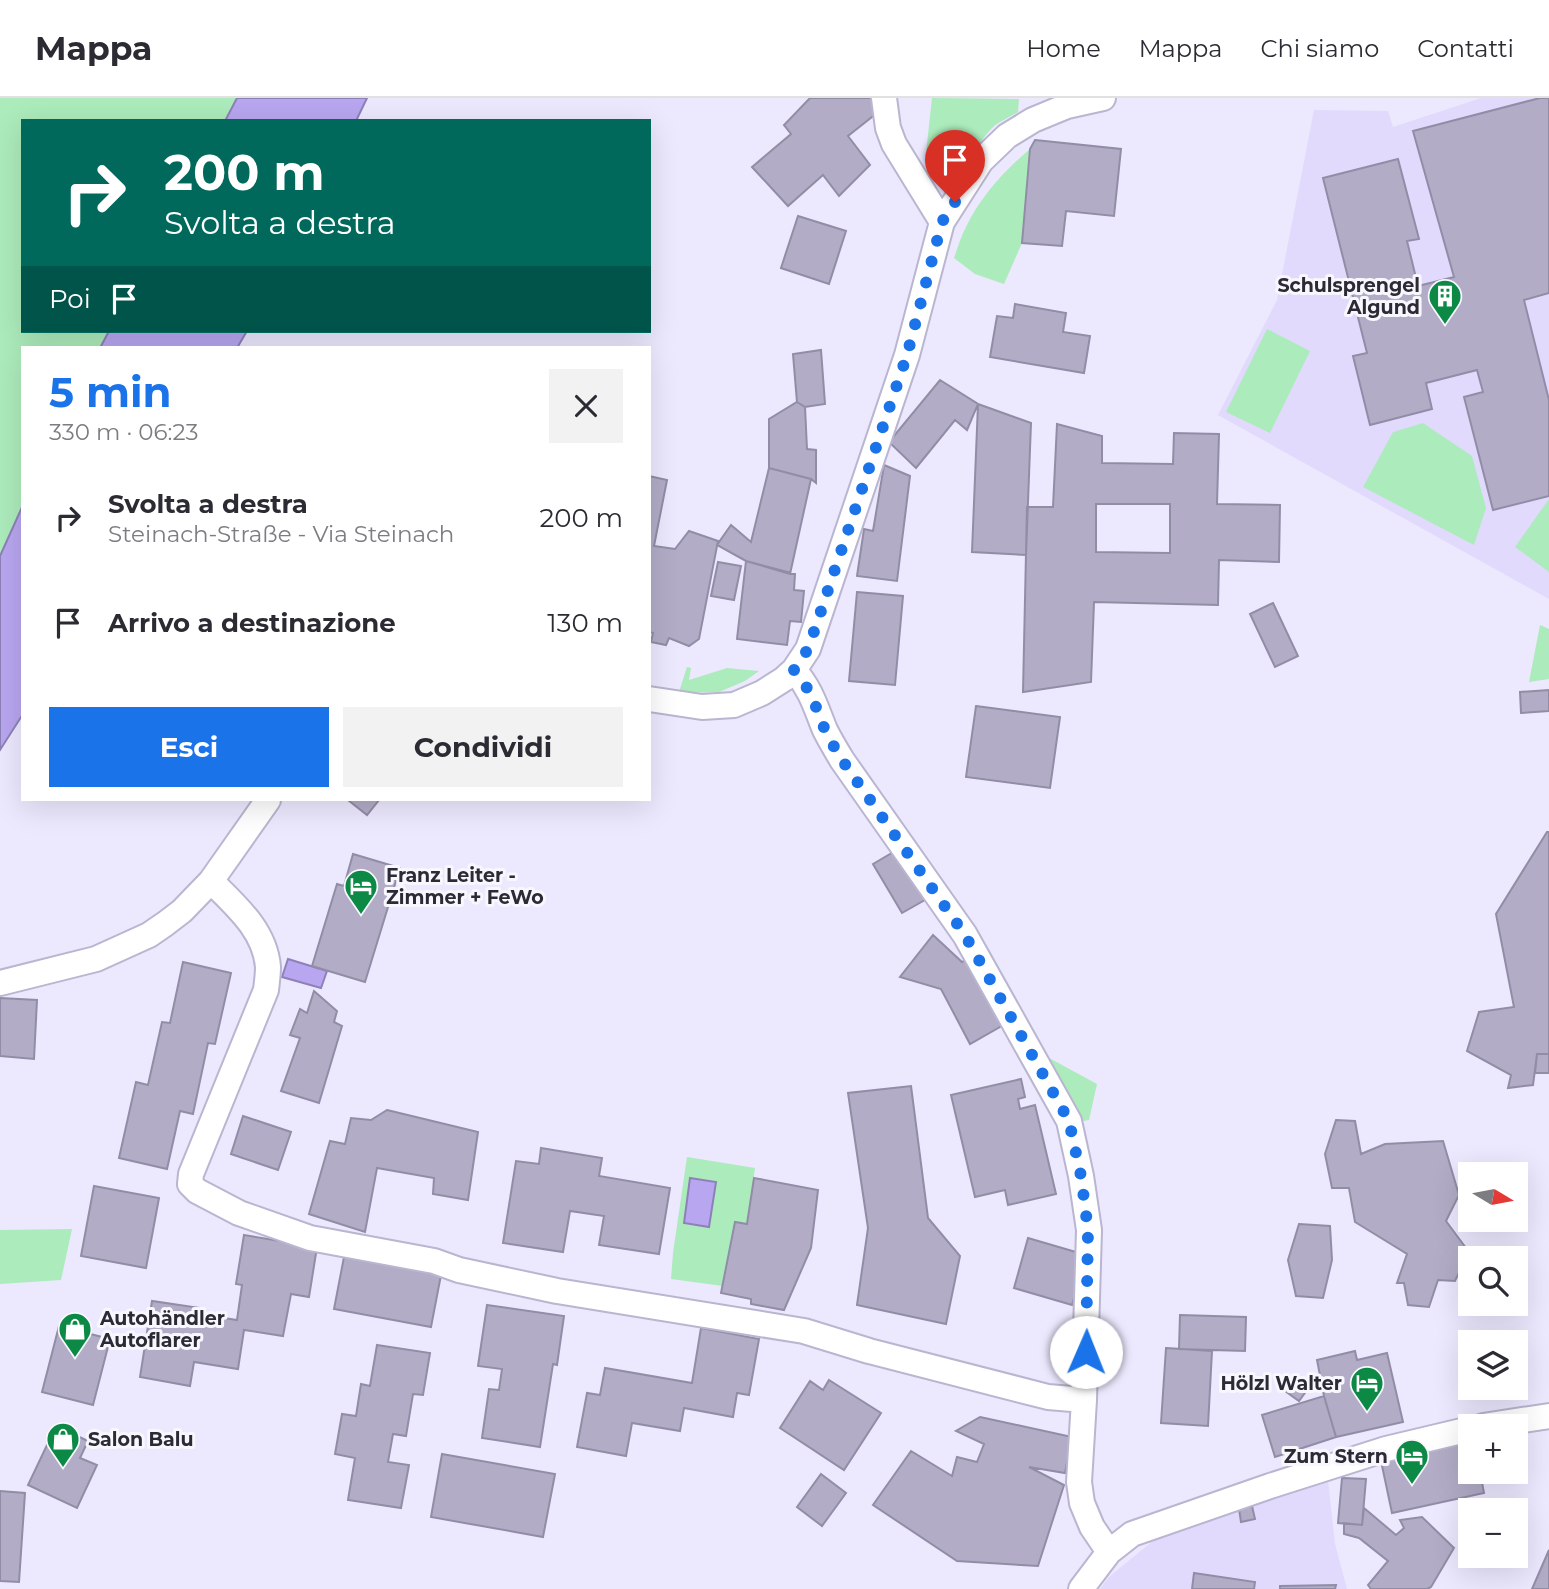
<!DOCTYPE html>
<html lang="it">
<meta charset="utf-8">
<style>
:root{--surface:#fff;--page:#f2f2f3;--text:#2b2b33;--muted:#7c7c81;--line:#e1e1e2;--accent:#1a73e8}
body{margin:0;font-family:Montserrat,sans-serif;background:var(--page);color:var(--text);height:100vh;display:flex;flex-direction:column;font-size:26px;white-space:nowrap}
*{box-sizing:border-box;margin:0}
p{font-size:23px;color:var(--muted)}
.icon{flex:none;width:38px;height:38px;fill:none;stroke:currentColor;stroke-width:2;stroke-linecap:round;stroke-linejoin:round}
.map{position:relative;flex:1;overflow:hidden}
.panel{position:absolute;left:21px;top:248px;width:630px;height:455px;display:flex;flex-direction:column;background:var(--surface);border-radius:0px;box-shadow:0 7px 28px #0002}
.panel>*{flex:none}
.top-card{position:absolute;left:21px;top:21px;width:630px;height:214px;border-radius:0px;box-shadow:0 7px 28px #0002;background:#00695c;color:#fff;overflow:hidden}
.needle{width:46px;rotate:100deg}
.fabs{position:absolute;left:1458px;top:1064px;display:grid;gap:14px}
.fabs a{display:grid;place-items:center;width:70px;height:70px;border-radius:0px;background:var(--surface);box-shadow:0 7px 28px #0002;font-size:35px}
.pin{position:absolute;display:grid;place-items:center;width:60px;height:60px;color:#fff;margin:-72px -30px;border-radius:50% 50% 50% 0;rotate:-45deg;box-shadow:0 0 7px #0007}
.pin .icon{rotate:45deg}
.me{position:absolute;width:77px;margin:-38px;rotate:1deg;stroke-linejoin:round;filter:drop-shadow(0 0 5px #0008)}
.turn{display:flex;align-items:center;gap:24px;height:147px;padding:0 28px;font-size:32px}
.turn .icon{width:91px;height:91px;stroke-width:2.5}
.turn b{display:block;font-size:49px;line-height:60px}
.then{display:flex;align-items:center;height:66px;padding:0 28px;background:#0003;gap:14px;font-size:26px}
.round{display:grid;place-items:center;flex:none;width:74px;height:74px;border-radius:0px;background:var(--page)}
.headline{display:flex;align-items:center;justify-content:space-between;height:119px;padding:0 28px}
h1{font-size:42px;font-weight:700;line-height:52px;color:var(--accent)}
.button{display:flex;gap:14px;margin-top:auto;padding:14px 28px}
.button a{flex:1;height:80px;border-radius:0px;background:var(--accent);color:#fff;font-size:28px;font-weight:700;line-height:80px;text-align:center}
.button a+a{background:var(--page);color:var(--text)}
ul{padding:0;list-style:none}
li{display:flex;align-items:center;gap:21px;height:105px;padding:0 28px}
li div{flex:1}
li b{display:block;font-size:26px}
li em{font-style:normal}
header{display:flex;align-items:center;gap:42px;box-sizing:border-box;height:98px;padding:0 35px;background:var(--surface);border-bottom:2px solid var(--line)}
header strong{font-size:33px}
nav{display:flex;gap:38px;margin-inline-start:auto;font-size:24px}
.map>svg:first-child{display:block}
.built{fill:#e1dafd}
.green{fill:#acebbb}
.water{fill:#b8a6f0;stroke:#8e81b8;stroke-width:2}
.building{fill:#b2acc7;stroke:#928da7;stroke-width:2;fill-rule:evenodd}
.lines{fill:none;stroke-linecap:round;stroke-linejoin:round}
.street-casing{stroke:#bab5d0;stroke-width:28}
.street{stroke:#fff;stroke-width:24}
.route{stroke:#1a73e8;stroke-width:12;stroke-dasharray:0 21.6}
.labels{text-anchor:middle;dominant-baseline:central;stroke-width:6;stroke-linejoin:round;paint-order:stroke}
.poi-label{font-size:19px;font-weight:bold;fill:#2c2a35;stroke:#f8f7fd;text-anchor:end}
</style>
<header>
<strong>Mappa</strong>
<nav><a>Home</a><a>Mappa</a><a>Chi siamo</a><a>Contatti</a></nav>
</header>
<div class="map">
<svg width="1549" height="1491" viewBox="0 0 1549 1491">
<rect width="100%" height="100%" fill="#ece8fe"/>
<path class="built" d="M1481 0H1549V501L1218 317 1277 202 1314 12 1388 13 1393 29Z
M1328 1382 1335 1446 1347 1491H1100L1109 1479 1154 1442 1236 1407Z"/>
<path class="green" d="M0 0H237L225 23H23V233H109L100 250H23V407L0 458Z
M932 0 1019 1 1018 14C1010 19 1000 23 993 29 972 50 969 78 932 74L925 64Z
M1030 51 1022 145 1004 186 975 176 954 160C958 149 961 138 966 129 981 98 1004 73 1030 51Z
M1267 231 1310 253 1270 335 1226 314Z
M1423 325 1472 358 1486 410 1474 447 1363 389 1393 334Z
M1549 401V474L1515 449Z
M1540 527 1549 531V581L1529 584Z
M687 569 691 570 689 582 727 570 759 573 745 583 719 594 683 595 679 594Z
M1038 954 1097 986 1089 1022 1077 1024Z
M687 1059 755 1070 747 1126 735 1125 723 1188 671 1181 673 1155Z
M72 1131 61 1182 0 1186V1132Z"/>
<path class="water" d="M237 0H367L356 23H225Z
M109 233H247L237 250H100Z
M23 407V616L0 652V458Z
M288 861 327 873 321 890 282 879Z
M690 1080 716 1084 709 1129 684 1125Z"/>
<path class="building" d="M810 0H874L882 11 848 38 870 67 839 98 823 77 788 108 752 69 791 36 784 27Z
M1540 0H1549V195L1524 202 1549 302V398L1493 412 1464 299 1483 294 1477 272 1426 285 1432 311 1370 327 1353 258 1367 255 1323 80 1398 61 1419 141 1407 143 1418 188 1454 179 1413 33Z
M1035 42 1121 51 1114 118 1066 113 1062 148 1022 145 1030 51Z
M798 118 846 133 829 186 781 170Z
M1015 206 1066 215 1063 234 1090 238 1084 275 990 259 997 218 1013 220Z
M821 252 825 306 805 309 797 304 793 256Z
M940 282 978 306 967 332 955 322 916 370 889 344Z
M797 304 805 309 807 351 816 352V385L811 381 769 370V321Z
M978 306 1031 325 1026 457 972 454Z
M1057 326 1102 338V365L1173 366 1174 335 1219 336 1217 406 1280 407 1279 464 1219 462 1218 507 1094 504 1091 584 1023 594 1027 409H1053ZM1096 406H1170V455L1096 454Z
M884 367 910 378 897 483 857 478 864 431 873 433Z
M769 370 811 381 790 476 746 463 717 447 731 427 751 444Z
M649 378 667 382 654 448 675 451 689 433 718 443 699 541 689 548 669 540 666 547 651 544 653 535 649 534Z
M746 463 795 476 794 492 804 493 801 524 790 523 787 547 737 541Z
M718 464 741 468 734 502 711 498Z
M857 494 903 498 895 587 849 583Z
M1273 505 1298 558 1275 569 1250 516Z
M1549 592V613L1521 615 1520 594Z
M976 608 1060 619 1050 690 966 679Z
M348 702H379L367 717Z
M1547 734H1549V956H1537L1533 987 1508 990 1511 977 1467 953 1479 914 1514 909 1496 816Z
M895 753 925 802 902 815 873 766Z
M353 756 400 770 365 884 312 868 337 786 344 788Z
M933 837 962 864 969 860 1007 925 970 946 941 891 900 879Z
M183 864 231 875 215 946 208 945 193 1016 180 1013 167 1071 119 1060 136 984 148 987 162 924 170 925Z
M314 893 337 913 334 924 342 928 319 1005 281 993 300 940 290 937 300 911 307 915Z
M0 900 37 902 34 961 0 958Z
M1537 956H1549V975H1535Z
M1021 981 1025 999 1018 1001 1020 1011 1035 1007 1056 1096 1008 1107 1005 1092 975 1099 951 997Z
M911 988 928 1120 960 1158 946 1226 857 1207 868 1130 848 995Z
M387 1012 478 1034 468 1102 433 1096 434 1080 377 1070 365 1134 309 1116 330 1043 345 1046 351 1020 371 1022Z
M243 1018 291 1034 278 1072 231 1056Z
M1336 1022 1355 1023 1361 1056 1385 1046 1443 1043 1459 1097 1446 1123 1469 1154 1455 1183 1438 1182 1429 1209 1408 1207 1404 1185H1397L1407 1156 1355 1124 1349 1090H1332L1325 1056Z
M541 1050 602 1060 599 1078 670 1090 659 1156 599 1147 604 1118 570 1113 563 1154 503 1145 516 1063 539 1066Z
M754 1080 818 1092 811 1150 784 1212 751 1206V1201L721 1195 735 1124 747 1126Z
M94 1088 159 1100 146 1170 81 1158Z
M1299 1126 1330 1128 1332 1162 1323 1200 1296 1198 1288 1162Z
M244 1137 317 1149 309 1199 291 1196 283 1238 244 1232 238 1271 194 1264 190 1288 140 1279 152 1203 200 1210 198 1216 237 1222 242 1187 236 1186Z
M1028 1140 1086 1157 1072 1207 1014 1190Z
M344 1159 441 1177 431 1229 334 1211Z
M487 1207 564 1218 557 1267 553 1266 540 1349 482 1340 489 1291 499 1292 502 1271 478 1268Z
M1180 1217 1246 1219 1245 1253 1179 1251Z
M59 1228 110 1241 93 1307 42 1294Z
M701 1230 759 1241 749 1297 737 1295 733 1319 684 1310 680 1333 632 1325 626 1358 577 1349 587 1295 600 1297 605 1270 692 1285Z
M377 1247 430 1255 423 1297 413 1296 406 1338 393 1336 388 1364 409 1367 401 1410 348 1402 355 1360 335 1356 342 1316 356 1318 361 1286 370 1288Z
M1166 1250 1212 1253 1208 1328 1161 1325Z
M1355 1253 1357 1262 1387 1255 1403 1324 1336 1339 1324 1298 1317 1262Z
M1296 1277 1310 1288 1299 1303 1285 1293Z
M829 1282 881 1315 844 1372 780 1330 810 1283 823 1292Z
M1324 1298 1336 1339 1275 1359 1262 1317Z
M980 1319 1072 1339 1065 1375 1029 1369 1064 1387 1038 1468 957 1463 873 1407 911 1353 952 1378 957 1359 977 1364 984 1346 956 1333Z
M56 1328 88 1343 80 1360 97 1367 77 1410 28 1387Z
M1470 1344V1374H1480L1484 1395 1392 1415 1381 1363Z
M442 1356 555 1376 543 1439 431 1419Z
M821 1376 846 1395 822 1428 797 1409Z
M1342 1380 1366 1381 1362 1427 1338 1425Z
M0 1393 25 1395 19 1484 0 1483Z
M1252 1408 1255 1421 1241 1424 1239 1411Z
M1364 1410 1396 1437 1404 1430 1400 1422 1422 1419 1454 1450 1431 1489 1427 1491H1371L1368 1487 1388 1463 1359 1440 1344 1436V1425L1362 1427Z
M1549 1452V1491H1532Z
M1194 1475 1255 1484 1254 1491H1192Z
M1336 1487 1335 1491H1280V1488Z"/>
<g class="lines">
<defs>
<path id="street" d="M884 0 888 30 894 46 942 124
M794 572C811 591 816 610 825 632 830 642 836 652 842 662L965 837 1069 1023 1081 1078 1089 1132 1084 1302 1079 1384 1082 1405 1092 1429 1109 1454
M649 601 702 609 734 607 762 595 784 581 794 572 808 551 907 257 942 124 981 63 1007 38 1033 22 1067 8 1103 0
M211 783C235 807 265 832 268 869 268 876 267 884 266 892L191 1076 190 1086 197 1093 239 1115 310 1140 434 1163 459 1172 557 1193 804 1233 869 1253 1048 1299 1084 1302
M0 885 96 861 149 837 165 826 182 813 211 783 268 702
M1483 1328 1549 1318
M1081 1491 1109 1454 1132 1436 1270 1388 1386 1351 1470 1331"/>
</defs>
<use href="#street" class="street-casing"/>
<use href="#street" class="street"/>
</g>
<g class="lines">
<path class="route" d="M955 104 942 124 907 257 819 519 808 551 794 572C811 591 816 610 825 632 830 642 836 652 842 662L965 837 1069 1023 1081 1078 1088 1132 1086 1254"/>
</g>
<defs>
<symbol id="building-pin" viewBox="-11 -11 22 30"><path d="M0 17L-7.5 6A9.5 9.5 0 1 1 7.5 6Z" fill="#0c8a45" stroke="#f8f7fd"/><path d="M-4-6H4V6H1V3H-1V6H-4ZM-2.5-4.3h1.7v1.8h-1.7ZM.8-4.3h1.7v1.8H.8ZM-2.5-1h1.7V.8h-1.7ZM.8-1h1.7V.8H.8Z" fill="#fff"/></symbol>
<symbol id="hotel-pin" viewBox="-11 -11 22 30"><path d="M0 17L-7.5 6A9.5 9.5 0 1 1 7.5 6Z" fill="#0c8a45" stroke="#f8f7fd"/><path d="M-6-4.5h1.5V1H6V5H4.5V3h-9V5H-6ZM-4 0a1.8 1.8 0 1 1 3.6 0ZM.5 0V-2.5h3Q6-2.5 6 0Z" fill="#fff"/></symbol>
<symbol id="shop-pin" viewBox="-11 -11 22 30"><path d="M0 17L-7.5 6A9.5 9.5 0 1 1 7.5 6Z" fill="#0c8a45" stroke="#f8f7fd"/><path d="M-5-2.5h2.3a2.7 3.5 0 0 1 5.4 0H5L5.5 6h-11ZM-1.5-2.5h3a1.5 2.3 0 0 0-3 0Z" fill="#fff"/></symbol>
</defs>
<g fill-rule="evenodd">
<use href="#building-pin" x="1426" y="179" width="38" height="52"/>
<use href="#hotel-pin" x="342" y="769" width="38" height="52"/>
<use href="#shop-pin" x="56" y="1212" width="38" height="52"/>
<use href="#hotel-pin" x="1348" y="1266" width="38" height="52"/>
<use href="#shop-pin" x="44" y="1322" width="38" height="52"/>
<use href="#hotel-pin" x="1393" y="1339" width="38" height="52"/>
</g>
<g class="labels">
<g class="poi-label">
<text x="1420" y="187">Schulsprengel<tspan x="1420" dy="22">Algund</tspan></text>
<text x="386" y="777" text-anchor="start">Franz Leiter -<tspan x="386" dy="22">Zimmer + FeWo</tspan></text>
<text x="100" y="1220" text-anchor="start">Autohändler<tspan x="100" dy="22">Autoflarer</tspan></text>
<text x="1342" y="1285">Hölzl Walter</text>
<text x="88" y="1341" text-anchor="start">Salon Balu</text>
<text x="1388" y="1358">Zum Stern</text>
</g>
</g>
</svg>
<div class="fabs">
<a><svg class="needle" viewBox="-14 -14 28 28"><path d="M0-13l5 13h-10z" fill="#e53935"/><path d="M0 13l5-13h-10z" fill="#7c7c81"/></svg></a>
<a><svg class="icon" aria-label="search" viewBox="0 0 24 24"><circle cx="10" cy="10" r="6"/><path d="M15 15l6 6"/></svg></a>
<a><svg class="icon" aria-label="layers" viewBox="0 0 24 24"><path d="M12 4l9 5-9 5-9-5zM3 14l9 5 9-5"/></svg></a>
<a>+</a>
<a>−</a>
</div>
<div class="pin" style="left:955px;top:104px;background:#d93025"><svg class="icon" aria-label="arrive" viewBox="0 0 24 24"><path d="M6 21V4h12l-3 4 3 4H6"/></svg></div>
<svg class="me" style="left:1086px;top:1254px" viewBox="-20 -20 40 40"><circle r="19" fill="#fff"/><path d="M0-13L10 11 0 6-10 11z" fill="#1a73e8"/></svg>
<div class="top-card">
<div class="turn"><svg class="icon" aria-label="right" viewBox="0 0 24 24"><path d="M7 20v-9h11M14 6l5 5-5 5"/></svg><div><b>200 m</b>Svolta a destra</div></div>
<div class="then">Poi<svg class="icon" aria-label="arrive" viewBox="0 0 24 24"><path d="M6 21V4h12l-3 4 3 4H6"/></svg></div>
</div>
<section class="panel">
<div class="headline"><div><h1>5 min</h1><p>330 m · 06:23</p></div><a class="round"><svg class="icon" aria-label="close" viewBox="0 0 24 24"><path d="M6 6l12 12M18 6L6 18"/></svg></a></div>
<ul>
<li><svg class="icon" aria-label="right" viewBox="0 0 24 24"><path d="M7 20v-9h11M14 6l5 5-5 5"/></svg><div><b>Svolta a destra</b><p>Steinach-Straße - Via Steinach</p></div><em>200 m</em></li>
<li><svg class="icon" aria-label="arrive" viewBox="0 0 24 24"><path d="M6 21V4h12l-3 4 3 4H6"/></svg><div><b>Arrivo a destinazione</b></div><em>130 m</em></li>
</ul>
<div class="button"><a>Esci</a><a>Condividi</a></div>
</section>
</div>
